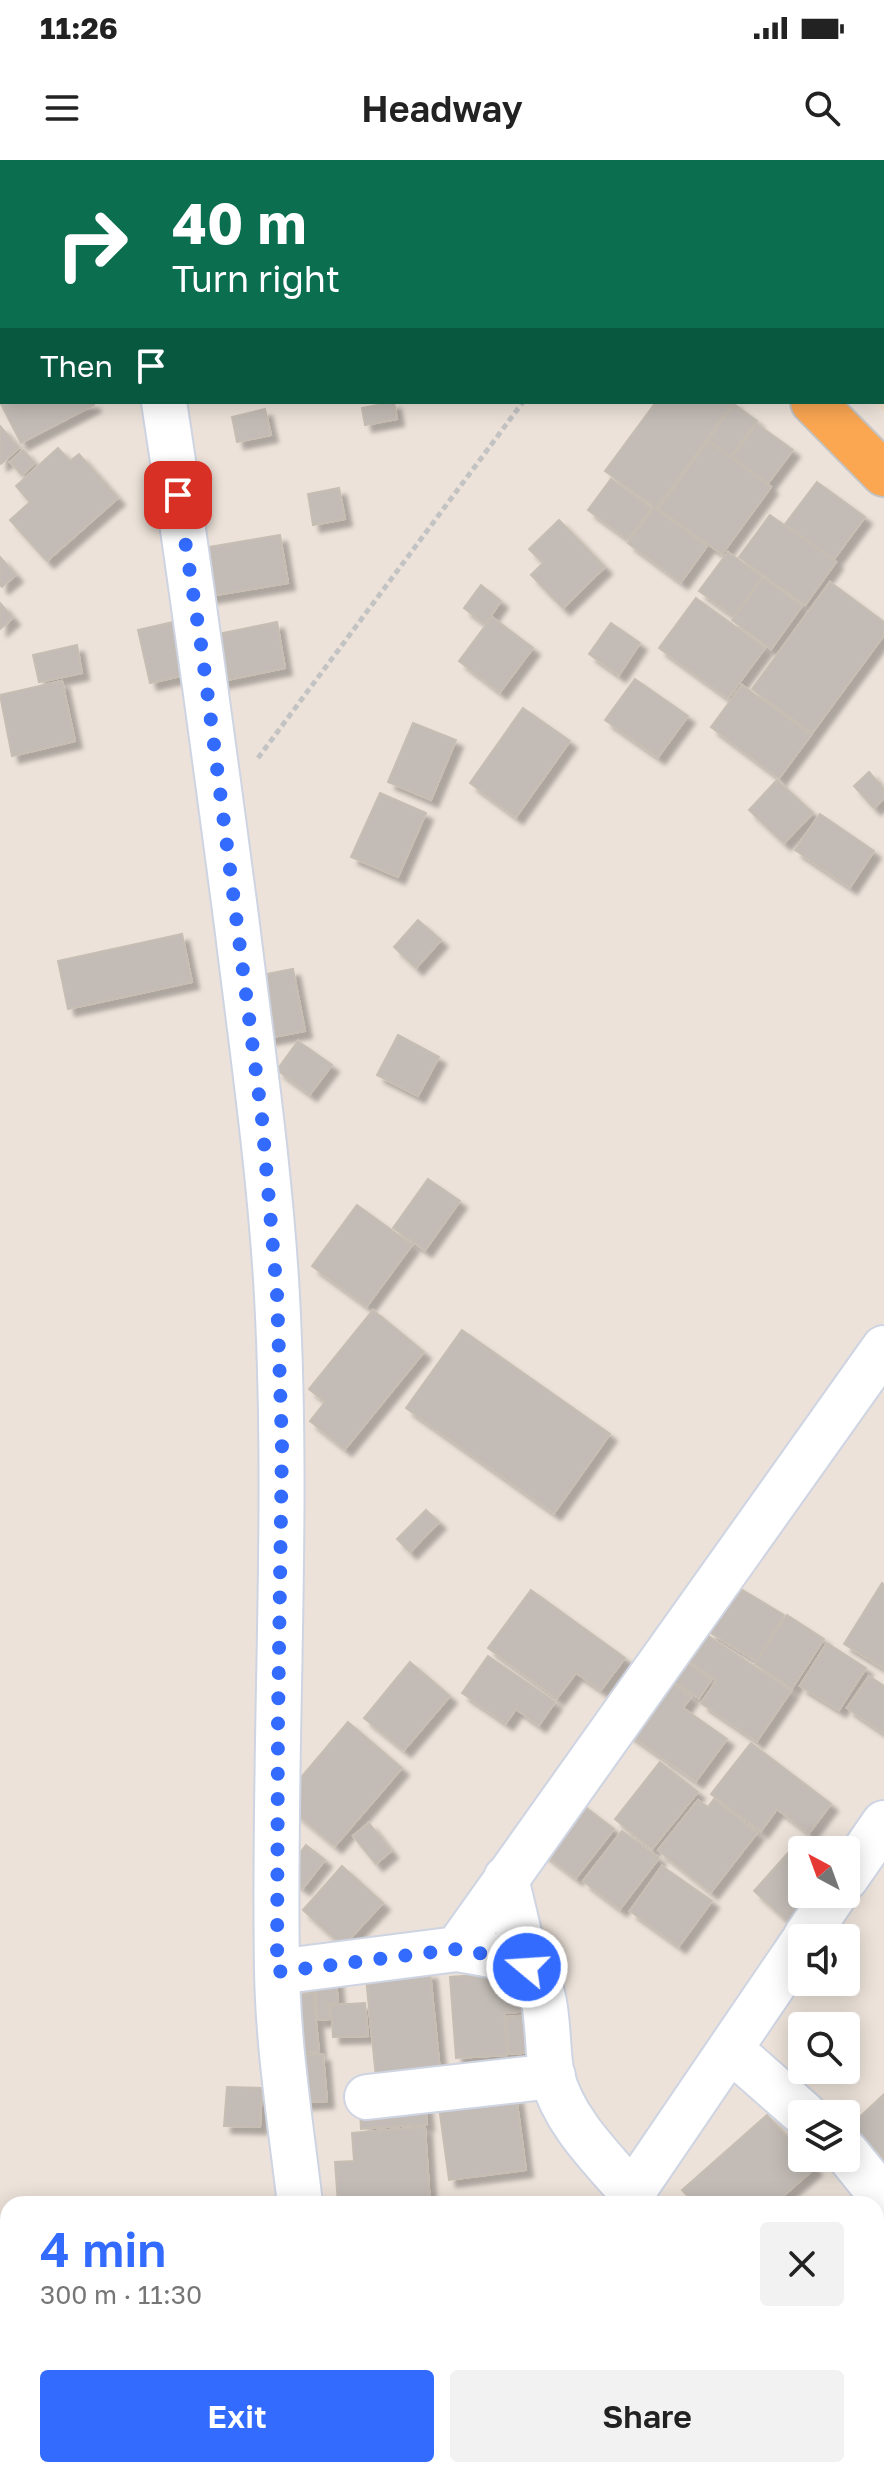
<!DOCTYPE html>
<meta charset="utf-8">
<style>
:root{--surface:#fff;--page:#f2f2f2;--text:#222;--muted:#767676;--accent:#336bff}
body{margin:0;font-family:"Golos Text",sans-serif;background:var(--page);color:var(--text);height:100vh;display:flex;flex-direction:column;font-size:30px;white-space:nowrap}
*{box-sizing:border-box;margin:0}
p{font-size:26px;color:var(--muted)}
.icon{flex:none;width:44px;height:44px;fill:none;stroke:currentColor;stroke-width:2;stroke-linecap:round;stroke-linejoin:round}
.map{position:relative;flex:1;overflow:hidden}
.sheet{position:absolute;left:0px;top:2036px;width:884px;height:282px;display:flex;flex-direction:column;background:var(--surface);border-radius:24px 24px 0 0;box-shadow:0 4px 20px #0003}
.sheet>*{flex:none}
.banner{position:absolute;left:0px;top:0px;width:884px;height:244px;box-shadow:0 4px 20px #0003;background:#0b6e4f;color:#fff;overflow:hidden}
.needle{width:52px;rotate:319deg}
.fabs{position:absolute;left:788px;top:1676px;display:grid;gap:16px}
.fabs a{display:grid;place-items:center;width:72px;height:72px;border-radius:8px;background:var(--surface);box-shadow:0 4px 20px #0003;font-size:40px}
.pin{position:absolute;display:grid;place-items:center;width:68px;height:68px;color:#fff;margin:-34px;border-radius:16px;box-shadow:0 4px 12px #0006}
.me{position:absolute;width:88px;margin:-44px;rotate:288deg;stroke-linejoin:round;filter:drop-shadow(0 0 6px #0008)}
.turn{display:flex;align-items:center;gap:28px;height:168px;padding:0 40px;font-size:36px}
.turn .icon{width:104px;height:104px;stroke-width:2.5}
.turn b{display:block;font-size:56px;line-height:68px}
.then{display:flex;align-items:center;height:76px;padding:0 40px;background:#0003;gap:16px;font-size:30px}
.round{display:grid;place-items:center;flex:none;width:84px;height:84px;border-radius:8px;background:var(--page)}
.headline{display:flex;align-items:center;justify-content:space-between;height:136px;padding:0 40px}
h1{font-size:48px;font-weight:600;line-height:60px;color:var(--accent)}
.action{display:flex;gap:16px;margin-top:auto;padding:16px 40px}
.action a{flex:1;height:92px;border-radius:8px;background:var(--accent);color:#fff;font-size:32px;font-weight:600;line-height:92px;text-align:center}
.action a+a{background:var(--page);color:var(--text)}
.status{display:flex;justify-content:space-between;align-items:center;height:56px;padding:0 40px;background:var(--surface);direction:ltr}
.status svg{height:22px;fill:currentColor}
header{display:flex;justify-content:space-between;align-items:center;height:104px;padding:0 40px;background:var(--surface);font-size:36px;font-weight:600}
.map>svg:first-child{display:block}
.education{fill:#efdec7}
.building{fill:#c3bcb6;stroke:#c7beb3;stroke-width:2;filter:url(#shadow)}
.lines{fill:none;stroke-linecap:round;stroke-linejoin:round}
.minor-casing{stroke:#ced4e2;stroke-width:48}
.trunk-casing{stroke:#c3c3c3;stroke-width:48}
.path{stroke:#c3c3c3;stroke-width:5;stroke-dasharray:6 4;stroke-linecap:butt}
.minor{stroke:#fff;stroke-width:44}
.trunk{stroke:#fba752;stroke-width:44}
.route{stroke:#336bff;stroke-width:14;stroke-dasharray:0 25.2}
</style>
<div class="status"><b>11:26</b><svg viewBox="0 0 49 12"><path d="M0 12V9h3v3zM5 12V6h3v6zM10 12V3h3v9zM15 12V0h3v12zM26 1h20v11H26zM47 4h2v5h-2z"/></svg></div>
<header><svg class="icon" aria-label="menu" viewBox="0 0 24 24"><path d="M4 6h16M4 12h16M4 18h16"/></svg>Headway<svg class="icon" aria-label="search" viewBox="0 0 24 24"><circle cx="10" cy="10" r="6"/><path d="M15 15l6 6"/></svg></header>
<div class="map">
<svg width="884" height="2317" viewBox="0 0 884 2317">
<defs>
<filter id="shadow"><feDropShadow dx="7" dy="7" stdDeviation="2" flood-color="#0004"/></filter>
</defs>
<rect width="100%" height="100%" fill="#ece2d9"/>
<path class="education" d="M834 0H884V252L875 242H882V2H832Z"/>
<path class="building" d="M368 0H434L432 2H370Z
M700 0H773L775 2H698Z
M861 0H884V36L882 39V2H859Z
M2 212V242H92L94 245 21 283 0 242V213Z
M394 242 397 259 365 265 362 248Z
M656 242H734L656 348 605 311Z
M734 244 757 261 730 297 708 280Z
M265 249 271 275 237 282 232 257Z
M757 264 793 290 768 323 732 297Z
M0 266 19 288 1 304 0 303Z
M708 281 771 327 722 394 659 349Z
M58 288 70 301 79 294 118 338 47 401 10 360 30 342 16 326Z
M23 290 35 303 22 315 10 302Z
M611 319 651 348 628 379 588 350Z
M817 322 865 357 834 399 785 364Z
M339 328 345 359 313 365 308 334Z
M654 348 707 386 681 422 628 383Z
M770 355 836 402 805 445 739 397Z
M559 360 605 407 563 448 531 415 543 403 529 389Z
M280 375 288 423 204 437 197 389Z
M728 392 762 417 734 456 699 431Z
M0 397 16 415 2 427 0 425Z
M763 418 802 446 771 489 732 460Z
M830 422 884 462V475L812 573 752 529Z
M481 425 501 441 485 464 464 448Z
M696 438 765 488 728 538 659 488Z
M0 443 13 458 0 469Z
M492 457 533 488 500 532 459 501Z
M186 459 198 512 150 523 138 470Z
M277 462 285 508 217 522 208 476Z
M611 463 640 483 619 515 589 494Z
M77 485 82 513 39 522 33 495Z
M635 519 688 556 658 597 605 560Z
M62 521 75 581 12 596 0 535Z
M742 525 811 575 779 618 711 567Z
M523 548 570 581 516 657 470 623Z
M413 563 456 580 431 640 388 622Z
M869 612 884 629V638L874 648 854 626Z
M777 620 813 653 784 683 749 650Z
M380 633 426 653 398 717 351 697Z
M820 654 874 691 850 727 795 690Z
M418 760 441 780 416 808 394 787Z
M182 774 192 822 68 849 58 801Z
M293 809 305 871 262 879 251 817Z
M398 875 439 897 418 936 377 915Z
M298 881 332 905 310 934 277 910Z
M428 1019 460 1041 425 1090 393 1068Z
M357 1045 412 1085 367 1146 312 1106Z
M373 1150 424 1192 345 1289 310 1261 325 1242 309 1229Z
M462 1170 610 1274 554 1353 406 1248Z
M426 1350 439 1362 410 1392 397 1379Z
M882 1423 884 1425V1508L844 1484Z
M736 1426 784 1455 757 1501 709 1472Z
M531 1430 625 1498 601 1530 576 1513 557 1538 488 1488Z
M787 1455 824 1479 792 1528 755 1504Z
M698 1469 791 1531 757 1581 701 1543 717 1520 681 1495Z
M827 1483 866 1508 839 1550 800 1526Z
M488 1496 555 1542 539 1565 516 1549 506 1563 462 1533Z
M679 1497 711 1520 699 1538 666 1516Z
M410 1502 450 1536 404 1590 364 1558Z
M869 1516 884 1526V1573L847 1548Z
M665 1519 691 1537 683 1548 727 1579 696 1621 626 1572Z
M348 1562 402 1608 335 1686 281 1641Z
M751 1583 831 1644 809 1673 777 1649 761 1671 711 1634Z
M660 1602 698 1632 652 1689 615 1659Z
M714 1639 757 1673 711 1732 658 1690 698 1640 708 1647Z
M576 1640 614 1669 576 1718 538 1689Z
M369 1663 391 1691 376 1704 353 1676Z
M622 1671 659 1698 620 1749 583 1721Z
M306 1685 325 1700 303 1728 284 1714Z
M788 1693 802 1705V1734H817L790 1763 754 1731Z
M342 1706 383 1743 343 1786 303 1750Z
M662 1706 712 1741 679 1786 630 1751Z
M335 1808 338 1843H328L329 1859 318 1860 316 1831 286 1833Z
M528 1811 531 1851 504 1853 507 1895 456 1898 450 1817Z
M430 1812 440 1911 376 1918 366 1818Z
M313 1833 319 1891 285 1894 279 1837Z
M365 1843 368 1876 333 1877 331 1845Z
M531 1855 535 1892 509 1894 506 1857Z
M323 1894 327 1941 296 1943 293 1896Z
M227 1927 262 1928 260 1967 224 1966Z
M884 1934V2000L851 1965Z
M516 1936 526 2010 449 2020 439 1947Z
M425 1944 427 1964 361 1969 360 1950Z
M767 1955 802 1994V1998H806L815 2008 774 2044H695L682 2030Z
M425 1967 430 2044H338L335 2002 354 2001 352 1973Z
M881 2135 884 2139V2196L876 2203V2139Z"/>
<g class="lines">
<defs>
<path id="minor" d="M81 0 82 2
M164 242C191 416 214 590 237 765 252 888 270 1011 277 1136 289 1360 273 1584 277 1809 278 1887 291 1966 300 2044
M506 1718 527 1807
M846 1718 884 1663
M805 1778 835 1734
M457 1789C473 1792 517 1798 528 1808 552 1830 545 1885 552 1916 564 1962 602 1998 632 2033
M277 1812 457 1789 884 1188
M730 1889 804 1954
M367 1937 553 1916
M846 1992 884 2039
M628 2044 632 2033 802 1783
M332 2310 333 2317
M599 2310 602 2317"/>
<path id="trunk" d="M579 0 581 2
M813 242 884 314"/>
</defs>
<use href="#minor" class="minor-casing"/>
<use href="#trunk" class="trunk-casing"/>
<path class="path" d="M882 223 884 221
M258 598 523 242"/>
<use href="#minor" class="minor"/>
<use href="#trunk" class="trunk"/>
</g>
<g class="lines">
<path class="route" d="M178 335 202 491 262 959 277 1134 282 1284 278 1562 277 1812 457 1789 490 1795 527 1807"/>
</g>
</svg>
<div class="fabs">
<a><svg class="needle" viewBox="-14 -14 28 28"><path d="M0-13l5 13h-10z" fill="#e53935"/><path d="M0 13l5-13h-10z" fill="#767676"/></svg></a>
<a><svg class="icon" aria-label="sound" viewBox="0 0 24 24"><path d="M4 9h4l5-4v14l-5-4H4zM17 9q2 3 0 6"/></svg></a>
<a><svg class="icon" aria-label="search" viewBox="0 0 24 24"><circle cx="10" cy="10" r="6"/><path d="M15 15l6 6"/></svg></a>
<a><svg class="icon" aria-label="layers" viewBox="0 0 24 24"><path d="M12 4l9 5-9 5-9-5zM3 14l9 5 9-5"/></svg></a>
</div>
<div class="pin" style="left:178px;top:335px;background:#d93025"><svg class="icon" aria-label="arrive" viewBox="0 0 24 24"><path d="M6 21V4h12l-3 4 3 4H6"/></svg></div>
<svg class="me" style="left:527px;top:1807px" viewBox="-20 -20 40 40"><circle r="17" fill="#336bff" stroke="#fff" stroke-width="3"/><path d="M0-11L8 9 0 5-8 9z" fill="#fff"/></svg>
<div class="banner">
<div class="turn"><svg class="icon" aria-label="right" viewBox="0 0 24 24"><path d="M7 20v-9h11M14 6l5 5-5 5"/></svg><div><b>40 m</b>Turn right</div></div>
<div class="then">Then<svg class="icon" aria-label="arrive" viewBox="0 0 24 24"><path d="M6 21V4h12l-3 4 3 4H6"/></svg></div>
</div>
<section class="sheet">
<div class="headline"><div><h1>4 min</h1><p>300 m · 11:30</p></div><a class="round"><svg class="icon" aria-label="close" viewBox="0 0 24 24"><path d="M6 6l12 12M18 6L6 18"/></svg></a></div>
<div class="action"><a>Exit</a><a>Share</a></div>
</section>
</div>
